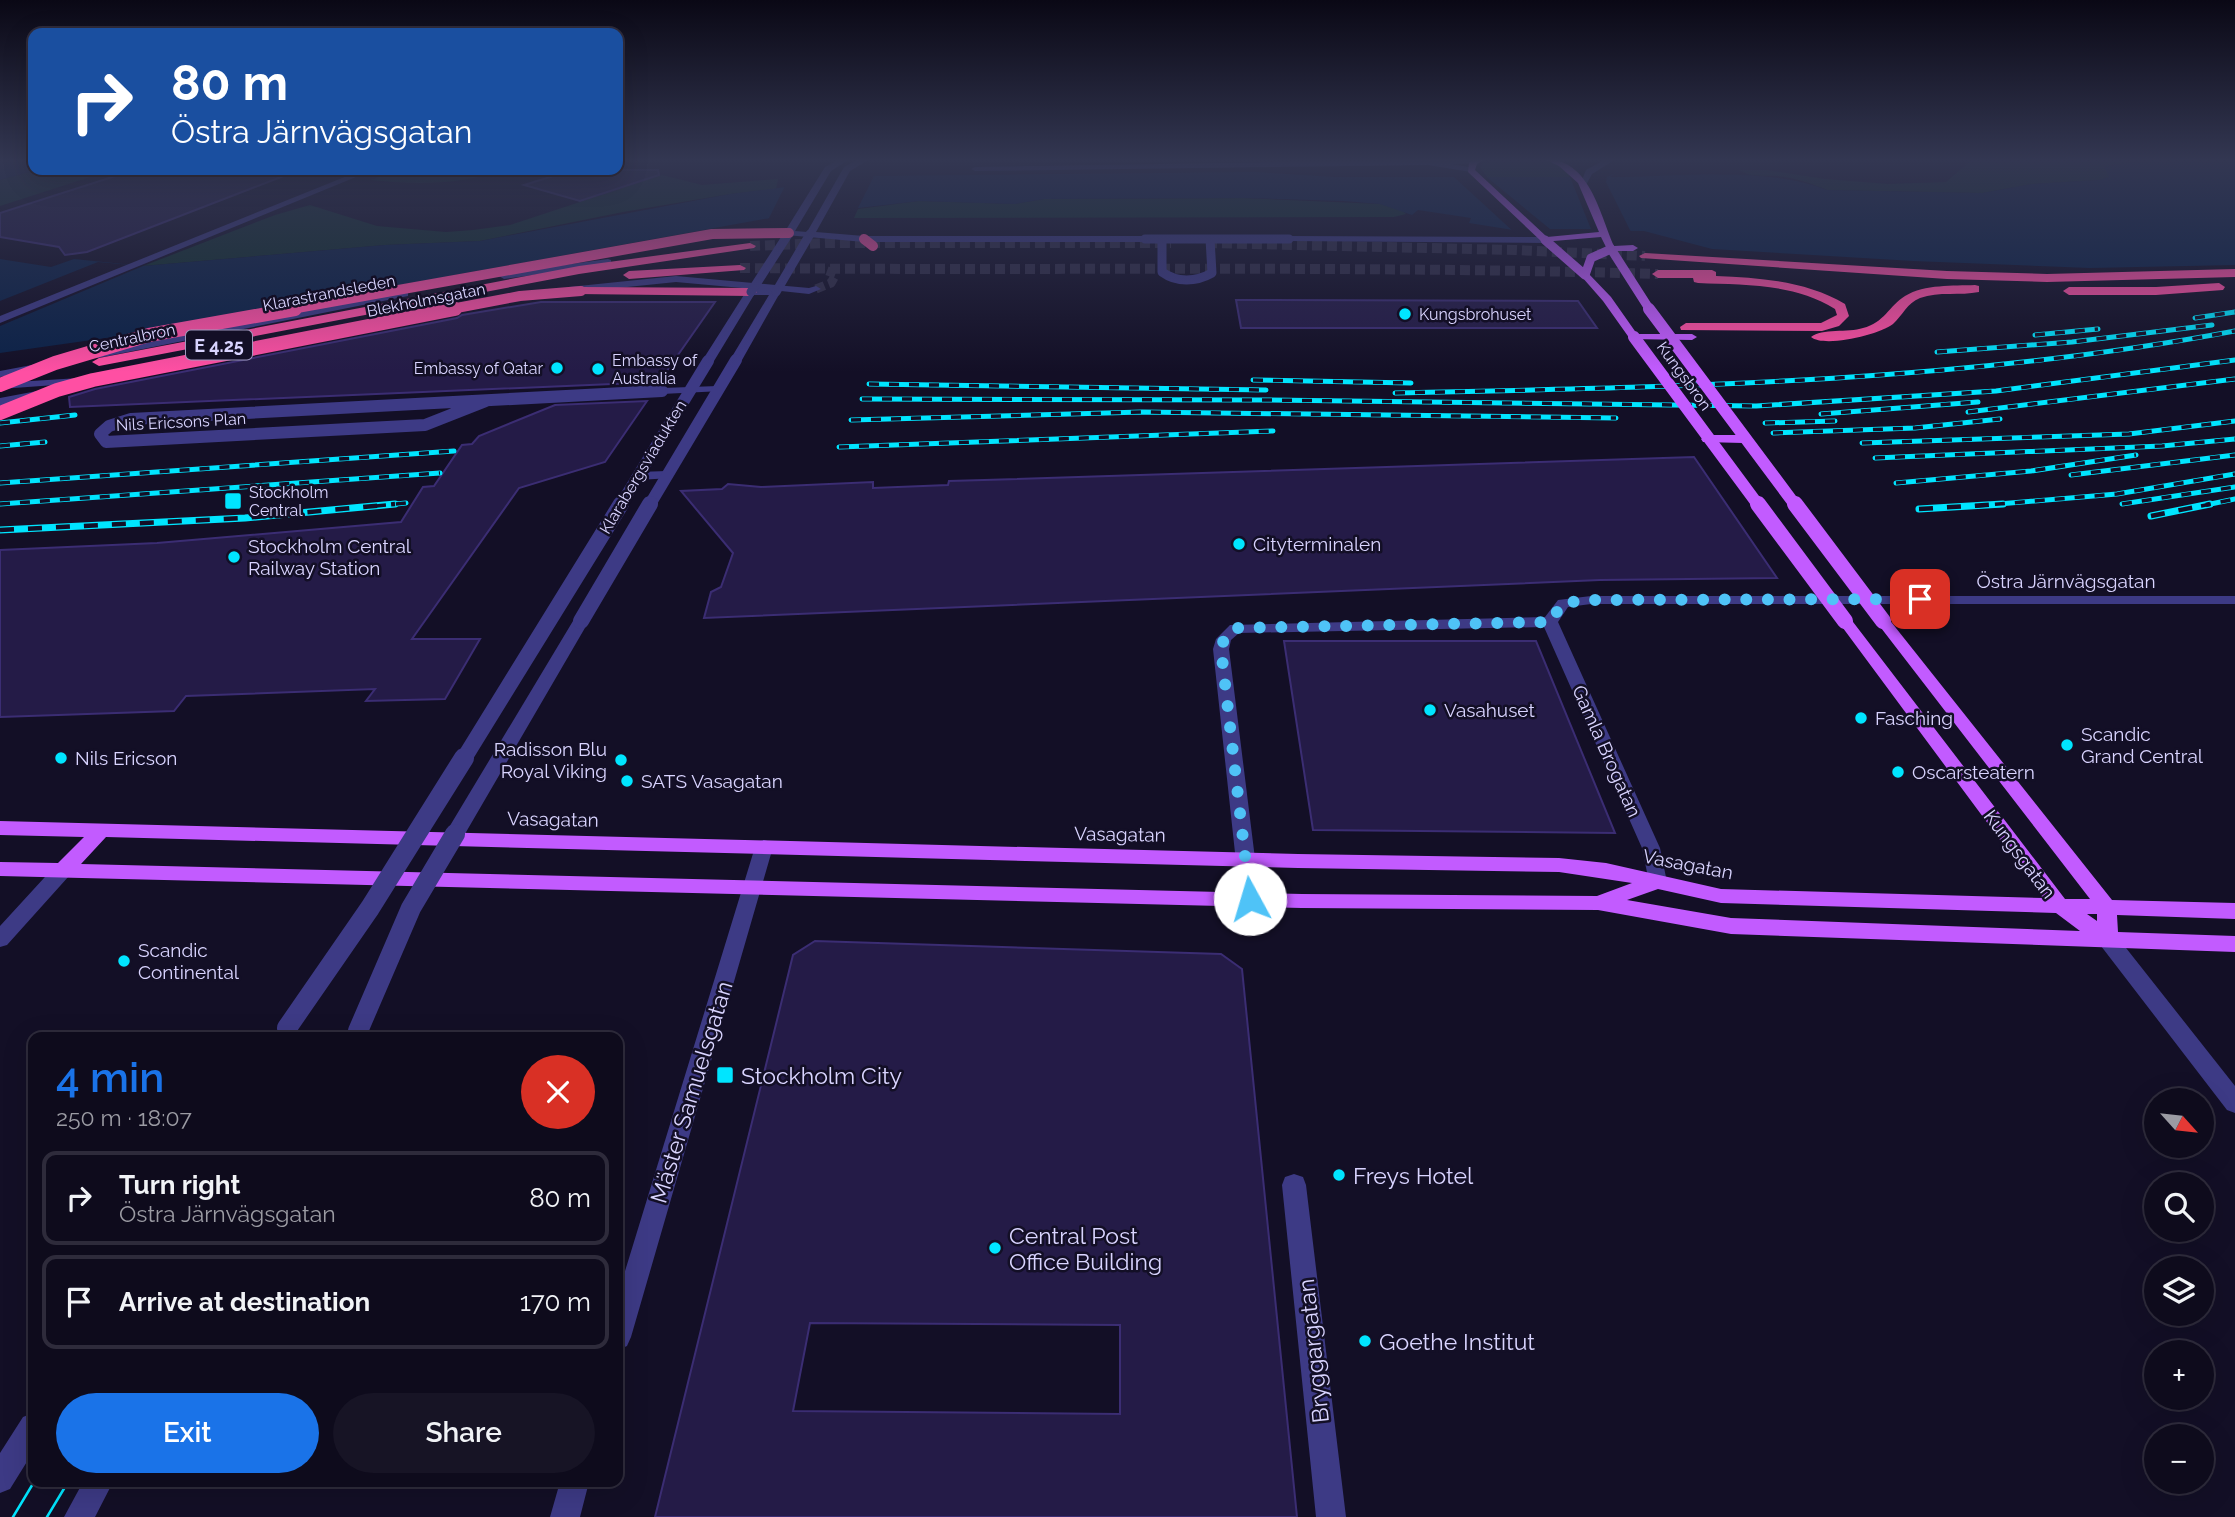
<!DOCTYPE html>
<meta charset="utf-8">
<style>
:root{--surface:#0e0b1c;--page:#171425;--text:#f1f3f6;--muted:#9b9ba3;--line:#2e2b3b;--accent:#1a73e8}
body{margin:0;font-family:Raleway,sans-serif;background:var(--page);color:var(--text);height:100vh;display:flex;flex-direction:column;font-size:26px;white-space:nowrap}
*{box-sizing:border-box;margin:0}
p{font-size:23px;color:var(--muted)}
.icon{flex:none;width:38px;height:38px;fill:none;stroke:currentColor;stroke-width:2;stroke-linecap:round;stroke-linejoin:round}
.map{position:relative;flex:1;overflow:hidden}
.panel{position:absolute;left:28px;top:1032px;width:595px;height:455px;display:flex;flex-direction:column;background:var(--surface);border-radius:14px;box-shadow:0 7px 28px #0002,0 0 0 2px var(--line)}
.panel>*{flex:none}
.banner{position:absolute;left:28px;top:28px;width:595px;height:147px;border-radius:14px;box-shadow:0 7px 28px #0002,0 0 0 2px var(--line);background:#1a4fa0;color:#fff;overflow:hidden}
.needle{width:46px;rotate:117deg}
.buttons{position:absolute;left:2144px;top:1088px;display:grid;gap:14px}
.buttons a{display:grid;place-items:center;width:70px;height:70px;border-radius:50%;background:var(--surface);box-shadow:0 7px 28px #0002,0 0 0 2px var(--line);font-size:35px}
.pin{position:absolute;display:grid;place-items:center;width:60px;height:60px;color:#fff;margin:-30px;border-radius:14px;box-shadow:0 4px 10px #0006}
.me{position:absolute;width:77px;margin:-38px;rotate:354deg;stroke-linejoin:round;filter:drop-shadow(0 0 5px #0008)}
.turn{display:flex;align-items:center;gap:24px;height:147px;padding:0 28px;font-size:32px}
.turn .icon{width:91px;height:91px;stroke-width:2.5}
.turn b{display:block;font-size:49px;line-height:60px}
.round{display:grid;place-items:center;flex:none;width:74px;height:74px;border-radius:37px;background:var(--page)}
.head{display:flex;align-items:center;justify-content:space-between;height:119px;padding:0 28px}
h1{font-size:42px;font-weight:600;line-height:52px;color:var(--accent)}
.button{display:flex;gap:14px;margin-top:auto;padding:14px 28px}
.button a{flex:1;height:80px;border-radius:42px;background:var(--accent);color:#fff;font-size:28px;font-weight:600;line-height:80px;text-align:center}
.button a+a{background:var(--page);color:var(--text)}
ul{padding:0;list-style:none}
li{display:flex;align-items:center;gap:21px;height:94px;margin:0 14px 10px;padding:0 14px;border:4px solid var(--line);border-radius:14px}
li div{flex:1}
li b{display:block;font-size:26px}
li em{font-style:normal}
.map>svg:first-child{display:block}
.green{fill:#12302f}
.water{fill:#0c2248}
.pier{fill:#130f26}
.building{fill:#241b47;stroke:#3b2d73;stroke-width:2;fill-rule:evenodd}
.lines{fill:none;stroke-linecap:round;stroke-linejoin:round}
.minor-tunnel{stroke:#312d47;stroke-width:9;stroke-dasharray:9 4.5;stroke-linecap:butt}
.highway-tunnel{stroke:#312d47;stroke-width:10;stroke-dasharray:10 5;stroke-linecap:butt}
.minor{fill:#3d3a85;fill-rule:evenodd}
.major{fill:#c25bff;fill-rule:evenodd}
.highway{fill:#ff4fa3;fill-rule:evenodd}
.tram{stroke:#00e5ff;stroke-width:2.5}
.rail-far1-casing{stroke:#00e5ff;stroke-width:5}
.rail-casing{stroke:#00e5ff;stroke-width:7}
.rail-far1{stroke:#130f26;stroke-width:3.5;stroke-dasharray:10;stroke-linecap:butt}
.rail{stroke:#130f26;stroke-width:4.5;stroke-dasharray:14;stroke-linecap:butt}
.minor-bridge-far3{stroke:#3d3a85;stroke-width:9}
.minor-bridge-far2{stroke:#3d3a85;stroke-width:12}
.minor-bridge-far1{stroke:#3d3a85;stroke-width:16}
.minor-bridge{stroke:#3d3a85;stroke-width:20}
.major-bridge-far2{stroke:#c25bff;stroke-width:9}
.major-bridge-far1{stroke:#c25bff;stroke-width:12}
.major-bridge{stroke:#c25bff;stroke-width:16}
.highway-bridge-far1{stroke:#ff4fa3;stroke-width:10}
.highway-bridge{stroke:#ff4fa3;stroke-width:14}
.route{stroke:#4fc3f7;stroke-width:12;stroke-dasharray:0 21.6}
.poi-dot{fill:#00e5ff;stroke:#130f26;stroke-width:2.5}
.labels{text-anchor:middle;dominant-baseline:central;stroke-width:5;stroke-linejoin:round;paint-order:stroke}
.far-street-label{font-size:16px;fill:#d9d4ff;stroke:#130f26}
.far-poi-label{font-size:16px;fill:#d9d4ff;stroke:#130f26;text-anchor:start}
.shield{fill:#130f26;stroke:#9e99be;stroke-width:2}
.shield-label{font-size:18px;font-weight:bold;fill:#d9d4ff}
.poi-label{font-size:19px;fill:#d9d4ff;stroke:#130f26;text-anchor:start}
.street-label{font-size:19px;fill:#d9d4ff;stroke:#130f26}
.near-poi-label{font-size:23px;fill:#d9d4ff;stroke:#130f26;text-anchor:start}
.near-street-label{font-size:23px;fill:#d9d4ff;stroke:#130f26}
</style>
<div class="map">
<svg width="2235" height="1517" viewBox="0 0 2235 1517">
<rect width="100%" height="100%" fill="#130f26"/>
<path class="green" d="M1496 159C1516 159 1561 154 1570 177H1487L1480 167 1484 163Z
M1973 159H2146L2104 167 2110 177 2099 180 2032 184 1982 193 1827 190C1811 183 1795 178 1778 176 1763 175 1753 178 1739 170H1766L1825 179 1888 184 1946 182Z
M37 170H112L0 206V180Z
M396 170H504C458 185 418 185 371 180Z
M662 175 702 185 778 179 776 189 730 194 623 212 480 241 385 245 143 266 275 215 310 205 377 226 446 232 473 230 510 225Z
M1244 198 1380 204 1401 210 1406 214 1394 217 854 218 858 209 919 201 1014 204 1044 199Z"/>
<path class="water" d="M0 159H33V170H37L0 180Z
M2146 159H2235V265L2090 268 1913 261 1712 249 1644 231 1513 230 1469 223 1471 218 1418 210 1412 215 1380 204 1344 201 1244 198 1044 199 1015 204 919 201 764 219 113 337 0 353V259L51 267 74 259 143 266 385 245 480 241 730 194 875 176 1254 172 1335 177H1570L1568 172 1615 173 1610 177C1675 177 1767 166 1827 190L1982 193 2032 184 2099 180 2109 177 2104 167Z"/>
<path class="pier" d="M876 172 856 212 767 222 786 184Z
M1568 172 1615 173 1607 177 1606 182 1632 234H1516L1454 177 1443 174H1483L1550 229H1591Z
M98 262 143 266 0 326V301Z"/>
<path class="building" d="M134 170H294V172L87 252 65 255 59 247 0 237V213Z
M573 170H658L659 175 580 201 524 185Z
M1236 300 1578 301 1597 328H1241Z
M541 302H715L659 382 70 407 69 397 95 389 457 318 462 315Z
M647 401 605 462 519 488 412 639H480L445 699 366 701 375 689 186 696 174 711 0 717V550L157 543 401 522 423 487 434 486 462 445 472 444 479 436 555 405Z
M1694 457 1777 578 1600 580 704 618 711 592 721 587 733 553 681 491 722 489 728 484 761 487 873 482V488L948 485 949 481 984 480Z
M1284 641H1536L1615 833 1313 830Z
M815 941 1221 954 1242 969 1297 1517H655L793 955ZM810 1323 1120 1325V1414L793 1411Z"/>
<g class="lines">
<path class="minor-tunnel" d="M816 289 831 283 836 274 825 270"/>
<path class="highway-tunnel" d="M1207 243 1515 250 1645 256
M750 246 827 243H1171
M740 268C1046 271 1352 265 1658 274"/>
<path class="minor" d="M840 159H850L831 171 795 231 807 232 844 167 859 159H870L850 171 816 232 864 236H1145L1150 239 1145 242H864L786 235 784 233 825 167Z
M1480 159 1477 163 1452 164 1474 168 1471 172 1428 165 975 171 971 169 975 167Z
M1583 159 1553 162 1549 160V159Z
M1606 159H1616L1592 174 1586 185H1580L1586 170Z
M362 170H373L0 323V316Z
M1289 236 1545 237 1550 240 1545 243 1286 241V237Z
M608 259 611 260V264L504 279 499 276 504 273Z
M676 276 809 288 816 286 821 289 809 294 781 291 742 360 732 362 730 360 769 295H754L714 361 708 364 702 361 747 290 753 289 676 282 569 293 564 290 569 287Z
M404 291 408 292V296L98 358 92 355 98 352Z
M37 364 43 367 41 369 0 377V371Z
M79 378 83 379V383L0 389V383Z
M718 386 724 389 722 391 662 394 656 391 662 388Z
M37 391 41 393V397L0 406V398Z
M667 471 673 475 672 478 638 480 631 476 638 472Z
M1591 596H2235V604H1591L1568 607 1558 622 1660 848 1667 882 1664 887 1657 889 1650 887 1642 848 1544 627 1239 633 1231 640 1229 649 1260 899 1257 904 1250 906 1243 904 1240 899 1213 649 1216 639 1230 625 1545 617 1558 600Z
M581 616 589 621 462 839H448L446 834 448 829 573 621Z
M764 840 771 842 773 847 631 1337 627 1346 618 1350V1294L755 847 757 842Z
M62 864 69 866 72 871 69 876 7 945 0 947V926L55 866Z
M2108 932 2115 934 2235 1086V1113L2227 1110 2101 946 2098 940 2101 934Z
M1294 1174 1303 1177 1306 1185 1346 1517H1316L1282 1185 1285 1177Z
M33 1413V1452L10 1489 0 1493V1453L23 1417Z
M83 1482H113L95 1517H64Z
M560 1482H589L580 1517H550Z"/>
<path class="major" d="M1474 159H1485L1477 164 1475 170 1547 237 1599 232 1578 183 1559 166 1544 159C1590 159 1599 212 1614 246L1633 245 1638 248 1633 251H1608L1601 237 1542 242 1468 172 1469 163Z
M1582 273H1588L1611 297 1637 334H1692L1697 337 1692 340 1630 339 1603 301 1582 277Z
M1707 435H1743L1749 439 1743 443 1703 442 1701 439Z
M1845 616 1850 618 2065 899H2090L1878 624 1875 621 1878 618H1888L2112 900 2235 903V919L2117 915 2118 932 2235 936V952L1731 934 1598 910 1302 908 0 876V862L58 863 84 837 0 835V821L1298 854 1559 858 1606 863 1721 889 2043 898 1840 624 1837 621ZM106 837 1298 868 1559 872 1632 883 1597 896 1302 894 81 864ZM1658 889 1721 903 2056 913 2080 931 1731 918 1627 900ZM2087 914H2097V921Z"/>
<path class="highway" d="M750 243 756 246 754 248 579 274 99 366 92 362 99 358 579 266Z
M1645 253 1947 271 2047 274 2235 269V277L2047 282 1947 279 1641 258 1639 256Z
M740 265 746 268 744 270 629 279 623 275 629 271Z
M1712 270 1716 272V276C1762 278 1806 281 1845 304L1849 316 1839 326 1822 331 1681 330 1680 327 1686 323H1821L1837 315 1835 309C1793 283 1745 285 1698 283L1694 282 1693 278H1658L1652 274 1658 270Z
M2219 283 2225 287 2223 290 2156 295H2069L2063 291 2069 287H2156Z
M1975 285 1979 286V292C1960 296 1939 291 1920 298 1907 303 1903 315 1893 324 1879 335 1824 348 1811 337 1822 328 1848 333 1863 328 1884 323 1889 306 1905 296 1925 284 1953 286 1975 285Z
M581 287 751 288 757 292 751 296 577 294 575 291Z"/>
<path class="tram" d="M13 1517 34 1482
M47 1517 68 1482"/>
<defs>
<path id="rail-far1" d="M2195 318 2235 312
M2035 335 2098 329
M1937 352 2072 342 2212 325
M1253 380 1411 383
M869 384 1266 390
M1395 393C1676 387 1958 383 2235 331
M862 399 1268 400 1756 406 1996 391 2235 360
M1968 412 2235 379
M1821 414 1978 402
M851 420 1142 412 1616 418
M0 423 75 415
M1765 423 1835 421
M1773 433 1915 428 2000 419
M1862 443 2129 434 2235 421
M0 446 45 442
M839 447 1273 431
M1875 458 2162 446 2235 439
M2071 475 2235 455
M0 483 454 451
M1896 483 2031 471 2136 455
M0 504 440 473
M2122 504 2235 487
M376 506 406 503
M1975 506 2117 494 2235 474
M2201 506 2235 499"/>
<path id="rail" d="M1919 509 2003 504
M2151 516 2210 504
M0 530 245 518 395 504"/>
</defs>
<use href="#rail-far1" class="rail-far1-casing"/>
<use href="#rail" class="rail-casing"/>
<use href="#rail-far1" class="rail-far1"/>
<use href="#rail" class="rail"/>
<path class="minor-bridge-far3" d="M1145 239H1289
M1162 239V272C1177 283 1196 282 1212 273L1210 239
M751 292 789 233
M776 292 810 234"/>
<path class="minor-bridge-far2" d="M486 401 425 425 106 442 100 434 109 426 131 419 662 391
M620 506 708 361
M649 506 736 360"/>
<path class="minor-bridge-far1" d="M581 621 650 504
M463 760 621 504"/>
<path class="minor-bridge" d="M287 1028 370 908 464 758
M358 1031 411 908 455 834"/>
<path class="major-bridge-far2" d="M1545 240 1585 275 1591 258 1611 249 1650 310"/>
<path class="major-bridge-far1" d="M1649 309 1796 506
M1634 337 1759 506"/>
<path class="major-bridge" d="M1758 504 1845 621
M1795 504 1883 621"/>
<path class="highway-bridge-far1" d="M864 239 873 246
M286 310 712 234 789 233
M446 310 520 296 581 291"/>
<path class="highway-bridge" d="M0 385 55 363 149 335 295 309
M0 413 57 390 93 380 455 309"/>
</g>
<linearGradient id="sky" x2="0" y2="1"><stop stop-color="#0a0815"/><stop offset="0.43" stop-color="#333752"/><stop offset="1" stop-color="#333752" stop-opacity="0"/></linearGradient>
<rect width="2235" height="372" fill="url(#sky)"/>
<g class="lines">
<path class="route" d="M1250 899 1221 649 1224 639 1235 628 1550 622 1563 603 1591 600 1920 599"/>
</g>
<g class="poi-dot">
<circle cx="1405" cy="314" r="7"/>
<circle cx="557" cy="368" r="7"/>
<circle cx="598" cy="369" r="7"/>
<rect x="224" y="492" width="18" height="18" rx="3.5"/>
<circle cx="1239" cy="544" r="7"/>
<circle cx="234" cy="557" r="7"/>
<circle cx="1430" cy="710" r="7"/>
<circle cx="1861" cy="718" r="7"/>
<circle cx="2067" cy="745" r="7"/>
<circle cx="61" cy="758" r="7"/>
<circle cx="621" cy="760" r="7"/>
<circle cx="1898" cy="772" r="7"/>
<circle cx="627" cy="781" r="7"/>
<circle cx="124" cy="961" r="7"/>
<rect x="716" y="1066" width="18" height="18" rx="3.5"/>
<circle cx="1339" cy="1175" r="7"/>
<circle cx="995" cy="1248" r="7"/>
<circle cx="1365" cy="1341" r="7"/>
</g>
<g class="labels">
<g class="far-street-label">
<text transform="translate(329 293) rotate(-11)">Klarastrandsleden</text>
<text transform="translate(426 300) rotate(-11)">Blekholmsgatan</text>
<text transform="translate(132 338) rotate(-12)">Centralbron</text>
<text transform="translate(1684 376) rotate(54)">Kungsbron</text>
<text transform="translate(181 422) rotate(-3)">Nils Ericsons Plan</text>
<text transform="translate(643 467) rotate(-59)">Klarabergsviadukten</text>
</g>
<g class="far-poi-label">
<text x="1419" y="314">Kungsbrohuset</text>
<text x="612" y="360">Embassy of<tspan x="612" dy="18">Australia</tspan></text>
<text x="543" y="368" text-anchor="end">Embassy of Qatar</text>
<text x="249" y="492">Stockholm<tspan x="249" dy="18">Central</tspan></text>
</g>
<rect class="shield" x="186" y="330.5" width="66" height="29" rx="5"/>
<g class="shield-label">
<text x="219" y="345">E 4.25</text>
</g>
<g class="poi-label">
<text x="1253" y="544">Cityterminalen</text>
<text x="248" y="546">Stockholm Central<tspan x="248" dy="22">Railway Station</tspan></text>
<text x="1444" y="710">Vasahuset</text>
<text x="1875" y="718">Fasching</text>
<text x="2081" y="734">Scandic<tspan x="2081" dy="22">Grand Central</tspan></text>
<text x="607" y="749" text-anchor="end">Radisson Blu<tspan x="607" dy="22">Royal Viking</tspan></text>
<text x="75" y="758">Nils Ericson</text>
<text x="1912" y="772">Oscarsteatern</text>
<text x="641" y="781">SATS Vasagatan</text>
<text x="138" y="950">Scandic<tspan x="138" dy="22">Continental</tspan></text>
</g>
<g class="street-label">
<text x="2066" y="581">Östra Järnvägsgatan</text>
<text transform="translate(1607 751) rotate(66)">Gamla Brogatan</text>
<text transform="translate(553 819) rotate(1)">Vasagatan</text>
<text transform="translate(1120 834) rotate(1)">Vasagatan</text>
<text transform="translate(2020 854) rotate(53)">Kungsgatan</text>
<text transform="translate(1688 864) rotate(11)">Vasagatan</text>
</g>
<g class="near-poi-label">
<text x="741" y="1075">Stockholm City</text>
<text x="1353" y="1175">Freys Hotel</text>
<text x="1009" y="1235">Central Post<tspan x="1009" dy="26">Office Building</tspan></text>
<text x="1379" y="1341">Goethe Institut</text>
</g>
<g class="near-street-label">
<text transform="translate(691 1092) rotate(-73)">Mäster Samuelsgatan</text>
<text transform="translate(1313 1351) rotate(-96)">Bryggargatan</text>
</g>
</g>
</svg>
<div class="buttons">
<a><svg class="needle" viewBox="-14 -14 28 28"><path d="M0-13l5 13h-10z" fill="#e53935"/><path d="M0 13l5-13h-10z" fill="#9b9ba3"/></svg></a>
<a><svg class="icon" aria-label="search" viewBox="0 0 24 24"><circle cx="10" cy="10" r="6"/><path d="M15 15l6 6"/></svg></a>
<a><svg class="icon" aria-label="layers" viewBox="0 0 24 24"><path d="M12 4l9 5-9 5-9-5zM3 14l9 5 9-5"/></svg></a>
<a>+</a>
<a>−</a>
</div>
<div class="pin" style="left:1920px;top:599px;background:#d93025"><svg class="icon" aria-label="arrive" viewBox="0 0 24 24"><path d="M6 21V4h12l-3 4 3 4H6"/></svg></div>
<svg class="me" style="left:1250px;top:899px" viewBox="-20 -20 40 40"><circle r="19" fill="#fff"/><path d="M0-13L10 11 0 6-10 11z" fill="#4fc3f7"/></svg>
<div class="banner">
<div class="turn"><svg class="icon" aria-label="right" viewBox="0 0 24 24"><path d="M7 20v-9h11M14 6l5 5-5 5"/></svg><div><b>80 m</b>Östra Järnvägsgatan</div></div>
</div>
<section class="panel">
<div class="head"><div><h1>4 min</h1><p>250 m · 18:07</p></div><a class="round" style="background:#d93025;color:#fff"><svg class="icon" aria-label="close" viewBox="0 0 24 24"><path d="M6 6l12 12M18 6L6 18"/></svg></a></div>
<ul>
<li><svg class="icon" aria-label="right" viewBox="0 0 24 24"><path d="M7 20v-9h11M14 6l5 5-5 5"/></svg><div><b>Turn right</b><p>Östra Järnvägsgatan</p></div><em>80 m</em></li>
<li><svg class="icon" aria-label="arrive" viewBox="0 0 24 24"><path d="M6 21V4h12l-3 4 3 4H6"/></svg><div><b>Arrive at destination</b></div><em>170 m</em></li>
</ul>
<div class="button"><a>Exit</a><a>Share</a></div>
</section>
</div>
